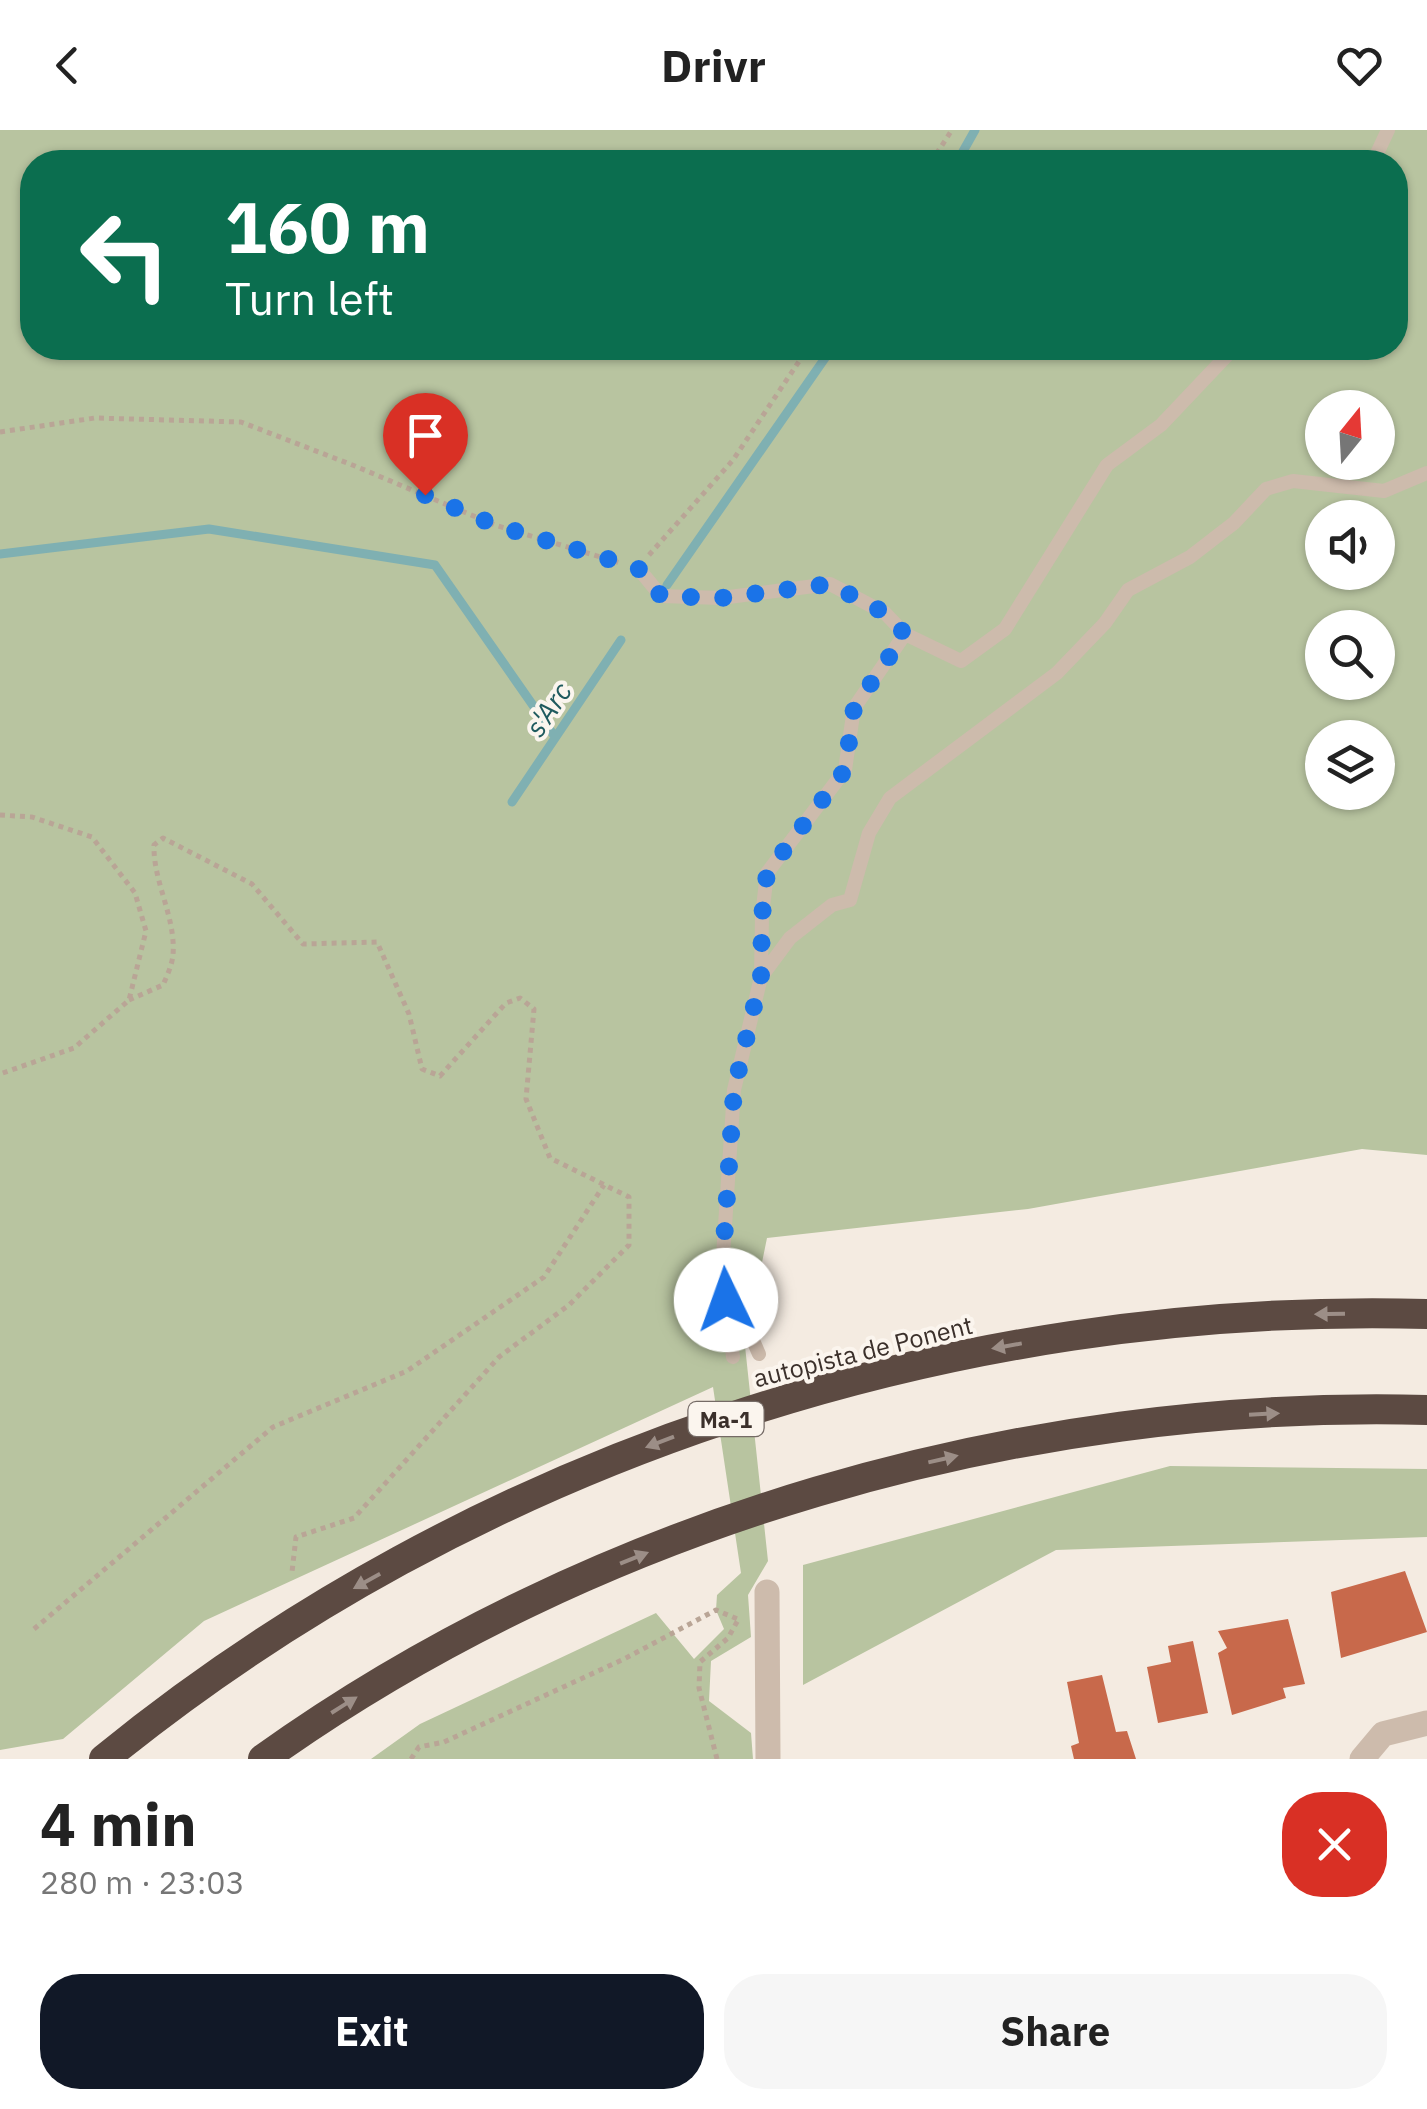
<!DOCTYPE html>
<meta charset="utf-8">
<style>
:root{--surface:#fff;--page:#f6f6f6;--text:#222;--muted:#767676;--accent:#111827}
body{margin:0;font-family:"IBM Plex Sans",sans-serif;background:var(--page);color:var(--text);height:100vh;display:flex;flex-direction:column;font-size:38px;white-space:nowrap}
*{box-sizing:border-box;margin:0}
p{font-size:32px;color:var(--muted)}
.icon{flex:none;width:55px;height:55px;fill:none;stroke:currentColor;stroke-width:2;stroke-linecap:round;stroke-linejoin:round}
.map{position:relative;height:1629px;overflow:hidden}
.sheet{display:flex;flex-direction:column;background:var(--surface);flex:1}
.sheet>*{flex:none}
.top-card{position:absolute;left:20px;top:20px;width:1388px;height:210px;border-radius:40px;box-shadow:0 2px 8px #0004;background:#0b6e4f;color:#fff;overflow:hidden}
.needle{width:65px;rotate:18deg}
.fabs{position:absolute;left:1305px;top:260px;display:grid;gap:20px}
.fabs a{display:grid;place-items:center;width:90px;height:90px;border-radius:50%;background:var(--surface);box-shadow:0 2px 8px #0004;font-size:50px}
.pin{position:absolute;display:grid;place-items:center;width:85px;height:85px;color:#fff;margin:-102px -42px;border-radius:50% 50% 50% 0;rotate:-45deg;box-shadow:0 0 10px #0007}
.pin .icon{rotate:45deg}
.me{position:absolute;width:110px;margin:-55px;rotate:357deg;stroke-linejoin:round;filter:drop-shadow(0 0 8px #0008)}
.turn{display:flex;align-items:center;gap:35px;height:210px;padding:0 40px;font-size:45px}
.turn .icon{width:130px;height:130px;stroke-width:2.5}
.turn b{display:block;font-size:70px;line-height:85px}
.round{display:grid;place-items:center;flex:none;width:105px;height:105px;border-radius:40px;background:var(--page)}
.head{display:flex;align-items:center;justify-content:space-between;height:170px;padding:0 40px}
h1{font-size:60px;font-weight:700;line-height:75px}
.button{display:flex;gap:20px;margin-top:auto;padding:20px 40px}
.button a{flex:1;height:115px;border-radius:40px;background:var(--accent);color:#fff;font-size:40px;font-weight:700;line-height:115px;text-align:center}
.button a+a{background:var(--page);color:var(--text)}
header{display:flex;justify-content:space-between;align-items:center;height:130px;padding:0 40px;background:var(--surface);font-size:45px;font-weight:700}
.map>svg:first-child{display:block}
.green{fill:#b8c4a0;fill-rule:evenodd}
.lines{fill:none;stroke-linecap:round;stroke-linejoin:round}
.stream{stroke:#7fb0b2;stroke-width:9}
.building{fill:#c8694b}
.path{stroke:#b9a596;stroke-width:5;stroke-dasharray:5 5;stroke-linecap:butt}
.service{stroke:#cdbbac;stroke-width:14}
.minor{stroke:#cdbbac;stroke-width:25}
.motorway{stroke:#5c4a42;stroke-width:30}
.oneway{fill:#9c8e87}
.route{stroke:#1a73e8;stroke-width:18;stroke-dasharray:0 32.4}
.labels{text-anchor:middle;dominant-baseline:central;stroke-width:8;stroke-linejoin:round;paint-order:stroke}
.shield{fill:#fbf5ee;stroke:#756b66;stroke-width:2.5}
.shield-label{font-size:22px;font-weight:bold;fill:#3b302b}
.street-label{font-size:25px;fill:#3b302b;stroke:#fbf5ee}
.water-label{font-size:28px;font-style:italic;fill:#1f5a5e;stroke:#fbf5ee}
</style>
<header><svg class="icon" aria-label="back" viewBox="0 0 24 24"><path d="M15 5l-7 7 7 7"/></svg>Drivr<svg class="icon" aria-label="heart" viewBox="0 0 24 24"><path d="M12 20l-8-8c-3-5 5-10 8-4 3-6 11-1 8 4z"/></svg></header>
<div class="map">
<svg width="1427" height="1629" viewBox="0 0 1427 1629">
<rect width="100%" height="100%" fill="#f4ebe1"/>
<path class="green" d="M0 0H1427V1025L1362 1019 1028 1079 767 1108 745 1216 768 1431 748 1465 751 1507 711 1531 709 1571 751 1603 753 1629H371L420 1594 656 1483 694 1529 724 1499 716 1480 717 1465 741 1443 713 1257 204 1491 63 1609 0 1620ZM32 32H1395V218H32ZM1322 278H1378V332H1322ZM1322 388H1378V442H1322ZM1322 498H1378V552H1322ZM1322 608H1378V662H1322Z
M1170 1336 1427 1339V1407L1056 1420 803 1555V1435Z"/>
<g class="lines">
<path class="stream" d="M957 32 975 0
M0 424 209 399 435 435 553 604
M667 455 832 218
M512 672 621 510"/>
</g>
<path class="building" d="M1405 1441 1427 1502 1341 1528 1331 1462Z
M1288 1489 1305 1554 1283 1558 1286 1568 1232 1585 1218 1523 1227 1518 1218 1501Z
M1193 1511 1208 1583 1158 1593 1147 1537 1171 1532 1168 1516Z
M1102 1545 1116 1602 1127 1601 1136 1629H1074L1071 1616 1079 1613 1067 1552Z"/>
<g class="lines">
<path class="path" d="M931 32 952 0
M0 302 95 288 241 292 355 336 495 395 620 433
M649 425 733 330 808 218
M0 685 32 687 92 707 135 763 146 801 129 870 74 918 0 944
M129 870 163 855C167 846 172 835 173 825 176 787 153 752 154 715L163 708 252 754 303 814 377 812 409 884 422 939 440 946 506 873 520 868 534 879 526 969 550 1028 629 1067V1115L569 1175 499 1227 354 1388 296 1407 292 1442
M34 1499 273 1297 407 1241 544 1147 604 1055
M411 1629 419 1617 444 1612 624 1529 716 1480 740 1490
M717 1629 699 1558 700 1532 728 1508 738 1490"/>
<path class="service" d="M1373 32 1388 0
M638 438 661 466 721 468 830 454 885 483 905 504 854 578 845 640 767 743 762 786 761 846
M905 504 961 531 1005 499 1107 335 1161 295 1234 218
M729 1156 759 1224
M733 1227 722 1141 734 960 761 847 790 808 832 775 850 770 869 703 890 668 1057 543 1105 493 1128 460 1190 427 1234 393 1266 359 1293 351 1384 361 1427 343"/>
<path class="minor" d="M767 1462 768 1629
M1362 1629 1383 1604 1427 1593"/>
<path class="motorway" d="M104 1629C473 1328 953 1171 1427 1184
M263 1629C594 1392 1022 1269 1427 1280"/>
</g>
<defs><path id="oneway-solid" d="M-6-.8H1V-3.2L6.5 0L1 3.2V.8H-6Z" transform="scale(2.5)"/></defs>
<g class="oneway">
<use href="#oneway-solid" transform="translate(1330 1184) rotate(179)"/>
<use href="#oneway-solid" transform="translate(1007 1216) rotate(170)"/>
<use href="#oneway-solid" transform="translate(1264 1284) rotate(-3)"/>
<use href="#oneway-solid" transform="translate(660 1312) rotate(159)"/>
<use href="#oneway-solid" transform="translate(943 1329) rotate(-13)"/>
<use href="#oneway-solid" transform="translate(634 1428) rotate(-22)"/>
<use href="#oneway-solid" transform="translate(367 1451) rotate(151)"/>
<use href="#oneway-solid" transform="translate(344 1575) rotate(-32)"/>
</g>
<g class="lines">
<path class="route" d="M425 365 495 395 638 438 661 466 721 468 830 454 885 483 905 504 854 578 845 640 767 743 762 786 761 847 734 960 722 1142 726 1170"/>
</g>
<g class="labels">
<rect class="shield" x="688.5" y="1272" width="75" height="34" rx="8"/>
<g class="shield-label">
<text x="726" y="1289">Ma-1</text>
</g>
<g class="street-label">
<text transform="translate(863 1221) rotate(-14)">autopista de Ponent</text>
</g>
<g class="water-label">
<text transform="translate(548 579) rotate(-56)">s'Arc</text>
</g>
</g>
</svg>
<div class="fabs">
<a><svg class="needle" viewBox="-14 -14 28 28"><path d="M0-13l5 13h-10z" fill="#e53935"/><path d="M0 13l5-13h-10z" fill="#767676"/></svg></a>
<a><svg class="icon" aria-label="sound" viewBox="0 0 24 24"><path d="M4 9h4l5-4v14l-5-4H4zM17 9q2 3 0 6"/></svg></a>
<a><svg class="icon" aria-label="search" viewBox="0 0 24 24"><circle cx="10" cy="10" r="6"/><path d="M15 15l6 6"/></svg></a>
<a><svg class="icon" aria-label="layers" viewBox="0 0 24 24"><path d="M12 4l9 5-9 5-9-5zM3 14l9 5 9-5"/></svg></a>
</div>
<div class="pin" style="left:425px;top:365px;background:#d93025"><svg class="icon" aria-label="arrive" viewBox="0 0 24 24"><path d="M6 21V4h12l-3 4 3 4H6"/></svg></div>
<svg class="me" style="left:726px;top:1170px" viewBox="-20 -20 40 40"><circle r="19" fill="#fff"/><path d="M0-13L10 11 0 6-10 11z" fill="#1a73e8"/></svg>
<div class="top-card">
<div class="turn"><svg class="icon" aria-label="left" viewBox="0 0 24 24"><path d="M17 20v-9H6M10 6l-5 5 5 5"/></svg><div><b>160 m</b>Turn left</div></div>
</div>
</div>
<section class="sheet">
<div class="head"><div><h1>4 min</h1><p>280 m · 23:03</p></div><a class="round" style="background:#d93025;color:#fff"><svg class="icon" aria-label="close" viewBox="0 0 24 24"><path d="M6 6l12 12M18 6L6 18"/></svg></a></div>
<div class="button"><a>Exit</a><a>Share</a></div>
</section>
